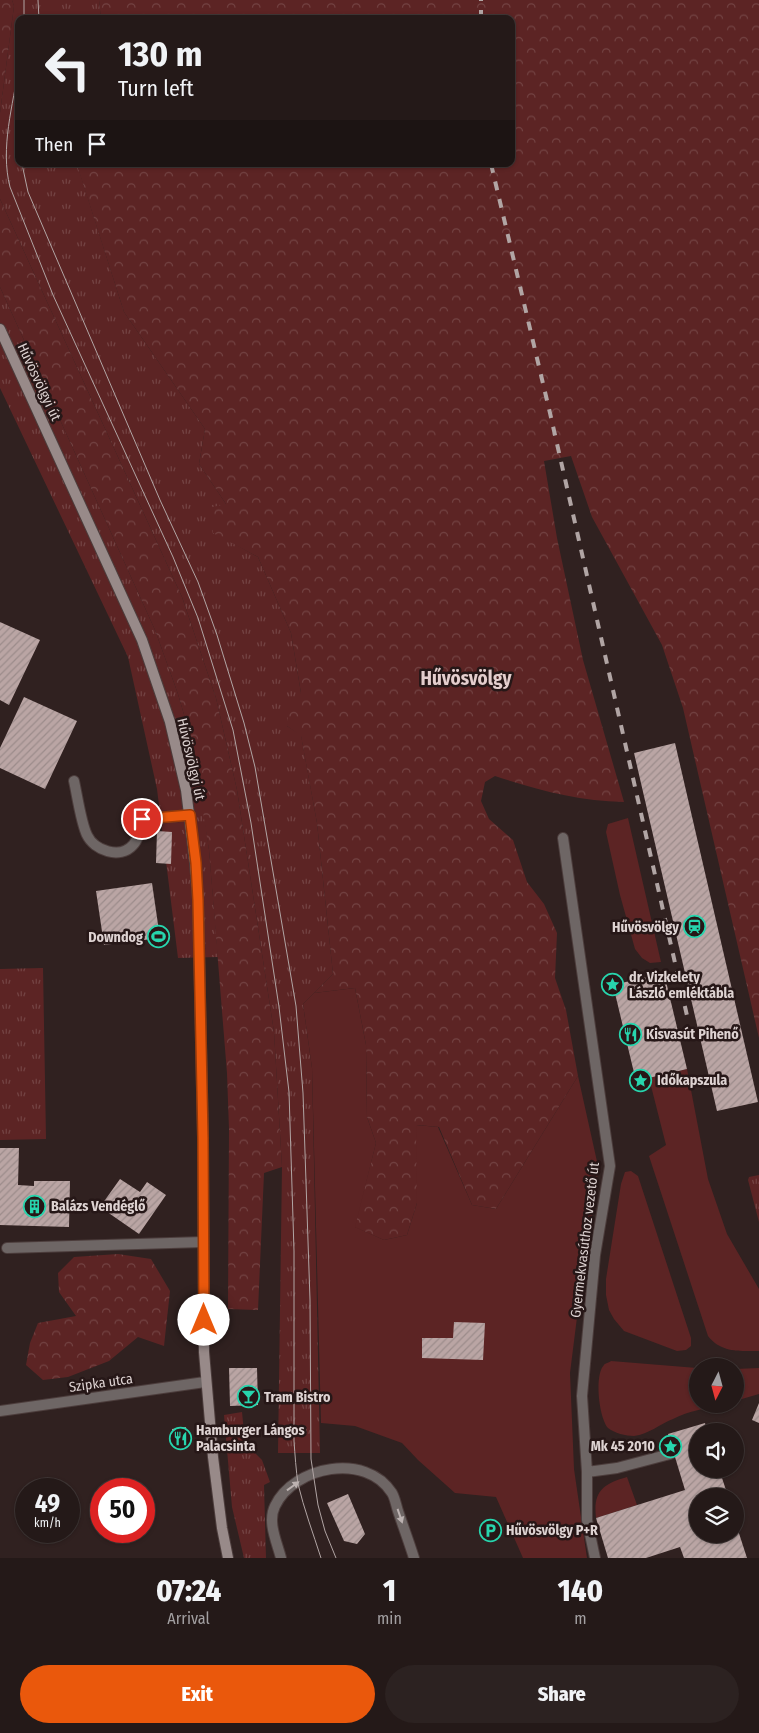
<!DOCTYPE html>
<meta charset="utf-8">
<style>
:root{--surface:#241918;--page:#2c2221;--text:#f1f3f6;--muted:#a3a0a2;--line:#413837;--accent:#ea580c}
body{margin:0;font-family:"Fira Sans Condensed",sans-serif;background:var(--page);color:var(--text);height:100vh;display:flex;flex-direction:column;font-size:19px;white-space:nowrap}
*{box-sizing:border-box;margin:0}
p{font-size:16px;color:var(--muted)}
.icon{flex:none;width:28px;height:28px;fill:none;stroke:currentColor;stroke-width:2;stroke-linecap:round;stroke-linejoin:round}
.map{position:relative;height:1558px;overflow:hidden}
.drawer{display:flex;flex-direction:column;background:var(--surface);flex:1}
.drawer>*{flex:none}
.guide{position:absolute;left:15px;top:15px;width:500px;height:152px;border-radius:10px;box-shadow:0 1px 4px #0004,0 0 0 1px var(--line);background:#241918;color:var(--text);overflow:hidden}
.needle{width:32px;rotate:186deg}
.tools{position:absolute;left:689px;top:1358px;display:grid;gap:10px}
.tools a{display:grid;place-items:center;width:55px;height:55px;border-radius:50%;background:var(--surface);box-shadow:0 1px 4px #0004,0 0 0 1px var(--line);font-size:25px}
.speed{position:absolute;left:15px;top:1478px;display:flex;gap:10px;font-size:25px;font-weight:700;text-align:center}
.speed>*{display:grid;place-content:center;width:65px;height:65px;border-radius:50%;background:var(--surface);box-shadow:0 1px 4px #0004,0 0 0 1px var(--line);line-height:1}
.speed small{font-size:12px;font-weight:400}
.speed .limit{border:8px solid #d22;background:#fff;color:#111}
.pin{position:absolute;display:grid;place-items:center;width:42px;height:42px;color:#fff;margin:-21px;border:2px solid #fff;border-radius:50%;box-shadow:0 1px 5px #0007}
.me{position:absolute;width:55px;margin:-28px;rotate:0deg;stroke-linejoin:round;filter:drop-shadow(0 0 4px #0008)}
.turn{display:flex;align-items:center;gap:18px;height:105px;padding:0 20px;font-size:22px}
.turn .icon{width:65px;height:65px;stroke-width:2.5}
.turn b{display:block;font-size:35px;line-height:42px}
.then{display:flex;align-items:center;height:48px;padding:0 20px;background:#0003;gap:10px;font-size:19px}
.eta{display:flex;justify-content:space-evenly;align-items:center;height:85px;text-align:center}
.eta b{font-size:30px;font-weight:800;line-height:35px}
.cta{display:flex;gap:10px;margin-top:auto;padding:10px 20px}
.cta a{flex:1;height:58px;border-radius:30px;background:var(--accent);color:#fff;font-size:20px;font-weight:800;line-height:58px;text-align:center}
.cta a+a{background:var(--page);color:var(--text)}
.map>svg:first-child{display:block}
.grass{fill:url(#grass-tufts)}
.forest{fill:url(#forest-crowns)}
.green{fill:#5c2424}
.building{fill:url(#building-hatch)}
.lines{fill:none;stroke-linecap:round;stroke-linejoin:round}
.lane-casing{stroke:#4c3d3c;stroke-width:12}
.street-casing{stroke:#4c3d3c;stroke-width:12}
.secondary-casing{stroke:#4c3d3c;stroke-width:12}
.lane{stroke:#6e6665;stroke-width:10}
.street{stroke:#6e6665;stroke-width:10}
.secondary{stroke:#988a89;stroke-width:10}
.tram{stroke:#b1a5a4;stroke-width:1}
.rail{stroke:#b1a5a4;stroke-width:4;stroke-dasharray:9 9;stroke-linecap:butt}
.oneway{fill:#bcb2b1}
.route-casing{stroke:#983908;stroke-width:12}
.route{stroke:#ea580c;stroke-width:9}
.labels{text-anchor:middle;dominant-baseline:central;stroke-width:5;stroke-linejoin:round;paint-order:stroke}
.street-label{font-size:14px;fill:#ded3d2;stroke:#261717}
.poi-label{font-size:14px;font-weight:bold;fill:#ded3d2;stroke:#261717;text-anchor:start}
.district-label{font-size:19px;font-weight:bold;fill:#e4cecd;stroke:#261717}
</style>
<div class="map">
<svg width="759" height="1558" viewBox="0 0 759 1558">
<defs>
<pattern id="grass-tufts" width="24" height="20" patternUnits="userSpaceOnUse" patternTransform="scale(1.25)"><rect width="24" height="20" fill="#5c2424"/><path d="M3 7l-1-3M5 7V3M7 7l1-3M15 17l-1-3M17 17v-4M19 17l1-3" fill="none" stroke="#734343"/></pattern>
<pattern id="forest-crowns" width="20" height="18" patternUnits="userSpaceOnUse" patternTransform="scale(1.25)"><rect width="20" height="18" fill="#5c2424"/><path d="M2 6a3 3 0 1 1 6 0M12 15a3 3 0 1 1 6 0" fill="none" stroke="#734343"/></pattern>
<pattern id="building-hatch" width="6" height="6" patternUnits="userSpaceOnUse" patternTransform="scale(1.25)"><rect width="6" height="6" fill="#baa5a4"/><path d="M-1 1l2-2M0 6l6-6M5 7l2-2" fill="none" stroke="#9c8c8b"/></pattern>
</defs>
<rect width="100%" height="100%" fill="#302120"/>
<path class="grass" d="M12 0H99L101 19H19V164H77L124 312 205 429 199 464 226 504 213 532 258 557 291 633 301 693 287 726 301 735 317 823 333 974 303 1004 312 1068 320 1453H278L282 1167 274 1032 237 790 216 698 182 597 0 199V113L14 6Z
M0 287 155 630 178 694 192 742 202 798 209 850 218 957 178 958 157 789 128 657 0 388Z
M43 968 46 1139 0 1140V969Z
M759 1175V1222L748 1180 749 1177Z
M242 1412 245 1443 262 1460 270 1482 264 1485 266 1558H244L232 1507 224 1415Z"/>
<path class="forest" d="M0 0H12L14 6 0 113Z
M99 0H759V1038L683 708 662 645 592 517 571 456 544 461 557 538 583 660 624 802C579 801 537 790 495 776L485 782 481 801 489 819 513 840 527 882 544 904 557 933 555 978 566 1010 578 1076 496 1209 472 1205 439 1127 417 1125V1203L407 1235 384 1240 354 1227 376 1143 367 1117 366 1045 355 988 314 993 333 974 317 823 301 736 287 726 289 700 301 693 291 633 258 557 213 533 208 508 226 504 199 464 205 429 124 312 77 165V164H511V19H101Z
M0 199 182 597 216 698 237 790 274 1032 282 1167 264 1173 258 1310 228 1309 229 1129 227 1073 209 850 192 742 178 694 155 630 0 287Z
M118 1254 151 1259 170 1291 164 1346 138 1337 109 1361 68 1377 43 1380 26 1365 30 1343 38 1323 76 1316 59 1292 58 1273 74 1257Z"/>
<path class="green" d="M628 818 661 962 650 963 642 958 635 949 620 895 606 832 608 824Z
M355 988 366 1045 367 1117 376 1143 355 1227 384 1240 407 1235 417 1203 416 1125 438 1127 472 1205 496 1209 578 1076 598 1166 595 1205 588 1230 570 1373 574 1469 587 1558H523L496 1497 455 1493 418 1460 402 1443 355 1426 321 1423 312 1068 303 1004 314 993Z
M687 1069 708 1179 727 1234 759 1289V1351C740 1351 721 1353 708 1336L649 1156 666 1145 649 1078Z
M631 1171 638 1176 691 1338V1346L686 1350 677 1351 624 1331 614 1319 609 1310 606 1295V1279L621 1184 625 1172Z
M611 1361 697 1368 698 1404H725C708 1408 688 1411 673 1419 660 1424 649 1434 634 1436 626 1436 614 1433 608 1428 599 1418 594 1375 604 1365 604 1364 610 1362 611 1361Z
M759 1368V1394L735 1401V1369Z
M627 1477 637 1505 596 1518C593 1491 603 1484 627 1477Z"/>
<path class="building" d="M0 622 40 640 9 705 0 700Z
M24 697 77 721 45 789 0 768V748Z
M675 743 758 1102 717 1111 634 753Z
M157 831 172 832 171 864 156 863Z
M152 883 160 938 104 945 96 891Z
M664 973 687 1069 636 1081 613 985Z
M0 1148H19L18 1185 34 1186V1181H70L69 1227 0 1225Z
M120 1179 140 1192 147 1182 166 1195 139 1234 100 1207Z
M454 1322 485 1323 483 1360 422 1358V1338H453Z
M229 1368H257L258 1405 230 1406Z
M759 1403V1423L752 1420Z
M705 1423 707 1431H698V1469H719L728 1496H698V1534H735V1521L747 1558H684L680 1547 646 1558H608L596 1518 685 1490 668 1434Z
M186 1427 188 1447 174 1448 172 1429Z
M348 1494 365 1534 357 1544 344 1541 327 1503Z"/>
<g class="lines">
<defs>
<path id="lane" d="M74 781C77 794 81 823 87 835 94 850 120 860 133 845 139 839 140 828 142 819L190 815
M563 838 610 1166 595 1255 582 1396 587 1472V1520L595 1558
M7 1248 203 1242
M587 1472 617 1468 670 1454
M281 1558C277 1542 267 1522 275 1506 294 1466 366 1452 392 1493 395 1498 396 1505 398 1511 403 1526 409 1542 414 1558"/>
<path id="street" d="M0 1411 205 1382"/>
<path id="secondary" d="M0 329 142 640 170 722 186 790 195 863 198 900 203 1138 204 1352 213 1457 222 1528 228 1558"/>
</defs>
<use href="#lane" class="lane-casing"/>
<use href="#street" class="street-casing"/>
<use href="#secondary" class="secondary-casing"/>
<use href="#lane" class="lane"/>
<use href="#street" class="street"/>
<use href="#secondary" class="secondary"/>
<path class="tram" d="M24 0V19
M38 0 39 19
M19 66C13 105 0 148 10 187L53 295 173 557 198 618 233 730 251 823 279 1007 289 1092 294 1251V1441C295 1455 296 1470 298 1484 304 1509 313 1533 321 1558
M22 164 28 192 160 500 198 582 217 635 244 723 255 767 296 1006 303 1093 310 1300 311 1459 318 1505 325 1531 336 1558"/>
<path class="rail" d="M481 19V0
M491 164 550 413 688 1020"/>
</g>
<defs><path id="oneway-solid" d="M-6-.8H1V-3.2L6.5 0L1 3.2V.8H-6Z" transform="scale(1.25)"/></defs>
<g class="oneway">
<use href="#oneway-solid" transform="translate(293 1486) rotate(-36)"/>
<use href="#oneway-solid" transform="translate(400 1516) rotate(71)"/>
</g>
<g class="lines">
<defs>
<path id="route" d="M142 819 190 815 196 863 198 900 203 1138 204 1320"/>
</defs>
<use href="#route" class="route-casing"/>
<use href="#route" class="route"/>
</g>
<defs>
<symbol id="station-ring" viewBox="-11 -11 22 22"><circle r="9.5" fill="#261717" stroke="#27d5ad" stroke-width="1.5"/><path d="M-3-6H3Q5-6 5-4V2Q5 4 3 4L4.5 6H3L1.5 4h-3L-3 6H-4.5L-3 4Q-5 4-5 2V-4Q-5-6-3-6ZM-3.5-4v3h7v-3ZM-3.5 1v1.5H-2V1ZM2 1v1.5H3.5V1Z" fill="#27d5ad"/></symbol>
<symbol id="stadium-ring" viewBox="-11 -11 22 22"><circle r="9.5" fill="#261717" stroke="#27d5ad" stroke-width="1.5"/><path d="M0-5a6.5 5 0 1 0 0 10a6.5 5 0 1 0 0-10ZM-3.5-1.8h7v3.6h-7Z" fill="#27d5ad"/></symbol>
<symbol id="sight-ring" viewBox="-11 -11 22 22"><circle r="9.5" fill="#261717" stroke="#27d5ad" stroke-width="1.5"/><path d="M0-6L1.8-2.2L6-1.7L2.9 1.2L3.7 5.4L0 3.3L-3.7 5.4L-2.9 1.2L-6-1.7L-1.8-2.2Z" fill="#27d5ad"/></symbol>
<symbol id="restaurant-ring" viewBox="-11 -11 22 22"><circle r="9.5" fill="#261717" stroke="#27d5ad" stroke-width="1.5"/><path d="M-5-6h1v4h1v-4h1v4h1v-4h1v5L-1.5 .5V6h-2V.5L-5-1ZM5-6V6H3V1.5H1.5Q1.5-4 5-6Z" fill="#27d5ad"/></symbol>
<symbol id="building-ring" viewBox="-11 -11 22 22"><circle r="9.5" fill="#261717" stroke="#27d5ad" stroke-width="1.5"/><path d="M-4-6H4V6H1V3H-1V6H-4ZM-2.5-4.3h1.7v1.8h-1.7ZM.8-4.3h1.7v1.8H.8ZM-2.5-1h1.7V.8h-1.7ZM.8-1h1.7V.8H.8Z" fill="#27d5ad"/></symbol>
<symbol id="bar-ring" viewBox="-11 -11 22 22"><circle r="9.5" fill="#261717" stroke="#27d5ad" stroke-width="1.5"/><path d="M-6-5H6L.8 .8V4.5H3.5V6h-7V4.5H-.8V.8Z" fill="#27d5ad"/></symbol>
<symbol id="parking-ring" viewBox="-11 -11 22 22"><circle r="9.5" fill="#261717" stroke="#27d5ad" stroke-width="1.5"/><path d="M-3.5-5.5H1a3.5 3.5 0 0 1 0 7H-1V5.5H-3.5ZM-1-3.4V-.6H.8a1.4 1.4 0 0 0 0-2.8Z" fill="#27d5ad"/></symbol>
</defs>
<g fill-rule="evenodd">
<use href="#station-ring" x="682" y="914" width="25" height="25"/>
<use href="#stadium-ring" x="146" y="924" width="25" height="25"/>
<use href="#sight-ring" x="600" y="972" width="25" height="25"/>
<use href="#restaurant-ring" x="618" y="1022" width="25" height="25"/>
<use href="#sight-ring" x="628" y="1068" width="25" height="25"/>
<use href="#building-ring" x="22" y="1194" width="25" height="25"/>
<use href="#bar-ring" x="236" y="1384" width="25" height="25"/>
<use href="#restaurant-ring" x="168" y="1426" width="25" height="25"/>
<use href="#sight-ring" x="658" y="1434" width="25" height="25"/>
<use href="#parking-ring" x="478" y="1518" width="25" height="25"/>
</g>
<g class="labels">
<g class="street-label">
<text transform="translate(39 382) rotate(65)">Hűvösvölgyi út</text>
<text transform="translate(191 759) rotate(77)">Hűvösvölgyi út</text>
<text transform="translate(585 1240) rotate(-83)">Gyermekvasúthoz vezető út</text>
<text transform="translate(101 1383) rotate(-8)">Szipka utca</text>
</g>
<g class="poi-label">
<text x="679" y="927" text-anchor="end">Hűvösvölgy</text>
<text x="143" y="937" text-anchor="end">Downdog</text>
<text x="629" y="977">dr. Vizkelety<tspan x="629" dy="16">László emléktábla</tspan></text>
<text x="646" y="1034">Kisvasút Pihenő</text>
<text x="657" y="1080">Időkapszula</text>
<text x="51" y="1206">Balázs Vendéglő</text>
<text x="264" y="1397">Tram Bistro</text>
<text x="196" y="1430">Hamburger Lángos<tspan x="196" dy="16">Palacsinta</tspan></text>
<text x="655" y="1446" text-anchor="end">Mk 45 2010</text>
<text x="506" y="1530">Hűvösvölgy P+R</text>
</g>
<g class="district-label">
<text x="466" y="678">Hűvösvölgy</text>
</g>
</g>
</svg>
<div class="tools">
<a><svg class="needle" viewBox="-14 -14 28 28"><path d="M0-13l5 13h-10z" fill="#e53935"/><path d="M0 13l5-13h-10z" fill="#a3a0a2"/></svg></a>
<a><svg class="icon" aria-label="sound" viewBox="0 0 24 24"><path d="M4 9h4l5-4v14l-5-4H4zM17 9q2 3 0 6"/></svg></a>
<a><svg class="icon" aria-label="layers" viewBox="0 0 24 24"><path d="M12 4l9 5-9 5-9-5zM3 14l9 5 9-5"/></svg></a>
</div>
<div class="speed"><div>49<small>km/h</small></div><div class="limit">50</div></div>
<div class="pin" style="left:142px;top:819px;background:#d93025"><svg class="icon" aria-label="arrive" viewBox="0 0 24 24"><path d="M6 21V4h12l-3 4 3 4H6"/></svg></div>
<svg class="me" style="left:204px;top:1320px" viewBox="-20 -20 40 40"><circle r="19" fill="#fff"/><path d="M0-13L10 11 0 6-10 11z" fill="#ea580c"/></svg>
<div class="guide">
<div class="turn"><svg class="icon" aria-label="left" viewBox="0 0 24 24"><path d="M17 20v-9H6M10 6l-5 5 5 5"/></svg><div><b>130 m</b>Turn left</div></div>
<div class="then">Then<svg class="icon" aria-label="arrive" viewBox="0 0 24 24"><path d="M6 21V4h12l-3 4 3 4H6"/></svg></div>
</div>
</div>
<section class="drawer">
<div class="eta">
<div><b>07:24</b><p>Arrival</p></div>
<div><b>1</b><p>min</p></div>
<div><b>140</b><p>m</p></div>
</div>
<div class="cta"><a>Exit</a><a>Share</a></div>
</section>
